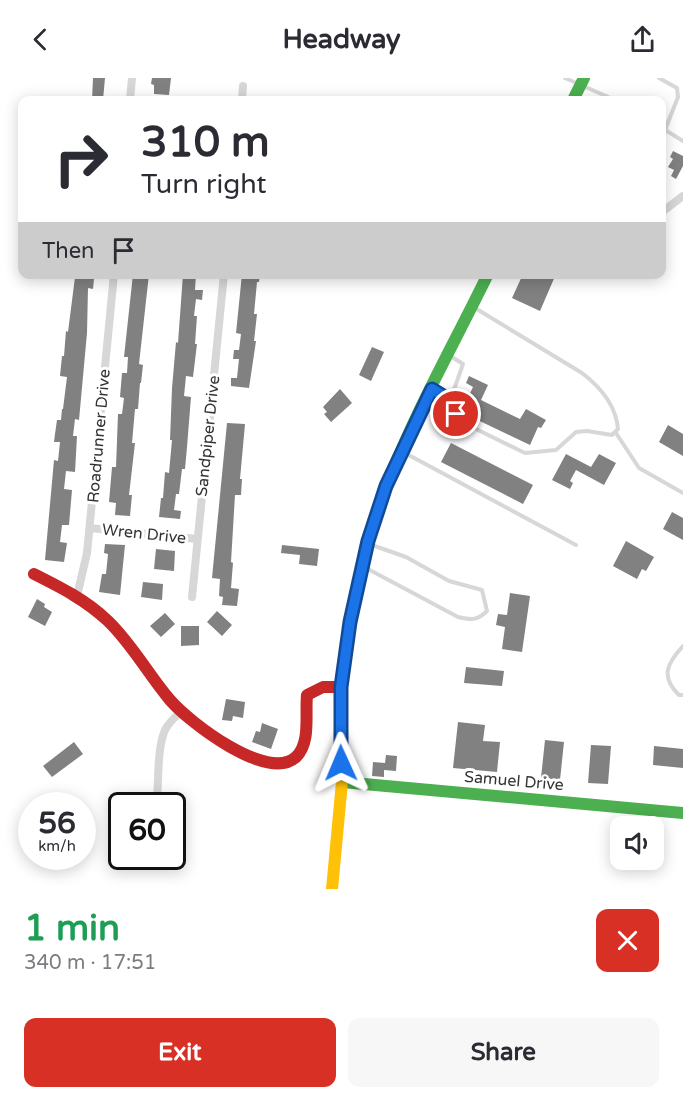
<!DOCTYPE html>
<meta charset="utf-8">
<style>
:root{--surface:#fff;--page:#f7f7f7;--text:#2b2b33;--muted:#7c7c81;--accent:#d93025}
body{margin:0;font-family:"Varela Round",sans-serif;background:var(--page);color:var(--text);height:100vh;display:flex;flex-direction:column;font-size:22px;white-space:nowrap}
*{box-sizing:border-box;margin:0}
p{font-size:20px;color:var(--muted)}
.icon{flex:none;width:33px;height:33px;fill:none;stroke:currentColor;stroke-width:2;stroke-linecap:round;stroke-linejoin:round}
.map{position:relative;height:811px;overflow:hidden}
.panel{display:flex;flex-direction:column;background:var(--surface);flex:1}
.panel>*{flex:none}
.top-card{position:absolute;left:18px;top:18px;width:648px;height:183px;border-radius:12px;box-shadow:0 3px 15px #0003;background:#fff;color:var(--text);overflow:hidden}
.tools{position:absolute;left:610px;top:738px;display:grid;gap:12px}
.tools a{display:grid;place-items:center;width:54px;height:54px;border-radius:12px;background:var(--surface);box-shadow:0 3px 15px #0003;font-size:30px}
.speed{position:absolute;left:18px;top:714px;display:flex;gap:12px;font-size:30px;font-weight:700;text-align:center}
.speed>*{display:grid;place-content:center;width:78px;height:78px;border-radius:50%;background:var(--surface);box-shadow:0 3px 15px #0003;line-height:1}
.speed small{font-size:15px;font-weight:400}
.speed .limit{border:3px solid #111;border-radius:9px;background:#fff;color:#111}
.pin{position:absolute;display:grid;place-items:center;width:51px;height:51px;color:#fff;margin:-26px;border:3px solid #fff;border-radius:50%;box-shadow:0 2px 6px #0007}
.me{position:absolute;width:66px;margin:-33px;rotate:359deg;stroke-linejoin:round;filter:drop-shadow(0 0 4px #0008)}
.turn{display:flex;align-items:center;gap:21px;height:126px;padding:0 24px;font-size:27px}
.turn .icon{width:78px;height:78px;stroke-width:2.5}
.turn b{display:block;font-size:42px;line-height:51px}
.then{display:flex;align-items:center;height:57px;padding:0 24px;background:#0003;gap:12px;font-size:22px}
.round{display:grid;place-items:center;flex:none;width:63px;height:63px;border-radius:12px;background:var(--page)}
.overview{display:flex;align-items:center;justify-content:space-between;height:102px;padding:0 24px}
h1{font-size:36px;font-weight:800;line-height:45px;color:#1e9e55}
.cta{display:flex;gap:12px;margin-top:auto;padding:12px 24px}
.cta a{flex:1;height:69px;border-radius:12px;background:var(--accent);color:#fff;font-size:24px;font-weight:800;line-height:69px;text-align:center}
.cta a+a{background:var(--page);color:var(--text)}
header{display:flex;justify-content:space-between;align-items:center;height:78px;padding:0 24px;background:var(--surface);font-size:27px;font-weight:800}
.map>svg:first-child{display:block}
.building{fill:#818181}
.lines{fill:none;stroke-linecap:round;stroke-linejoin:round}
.lane{stroke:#d7d7d7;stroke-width:4}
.street{stroke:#d7d7d7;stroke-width:8}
.fast{stroke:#4caf50;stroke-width:12}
.slow{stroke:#ffc107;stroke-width:12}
.jam{stroke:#c62828;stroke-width:12}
.route-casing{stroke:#114b97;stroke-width:15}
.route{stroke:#1a73e8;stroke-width:10}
.labels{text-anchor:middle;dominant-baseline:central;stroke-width:6;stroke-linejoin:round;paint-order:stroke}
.street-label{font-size:16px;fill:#333;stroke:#fff}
</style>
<header><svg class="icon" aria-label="back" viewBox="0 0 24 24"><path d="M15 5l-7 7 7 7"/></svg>Headway<svg class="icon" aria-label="share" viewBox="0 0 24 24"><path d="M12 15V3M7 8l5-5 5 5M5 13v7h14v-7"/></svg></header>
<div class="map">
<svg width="683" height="811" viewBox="0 0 683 811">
<rect width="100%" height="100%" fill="#fff"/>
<path class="building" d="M93 0H105L103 22H92Z
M152 0H171L169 17 154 16V7L151 6Z
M673 73 683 78V88L676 101 671 98 674 92 668 89 673 81 670 79Z
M133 196H149L139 286 143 287 141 305H140L138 331H135L132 365H135L129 417H132L130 438 115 437 116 425 109 424 112 389H116L118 336H122L124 320 120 319 122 295H127L128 279H124Z
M183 196H196L195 212H203L202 222 196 221 194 238H197L195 266H197L193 299 186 298 184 318 191 319 187 369 185 391H182L179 416H176L174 432 181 433 180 441 159 439 161 420H163L165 394 169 395 172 362H170L172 310 176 264 178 265Z
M242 196H260L259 204H257L254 236H257L254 263H256L249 310 231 308V300H237L239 281H233L234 272H239L241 256 236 255Z
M523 196H556L540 233 512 220Z
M75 199 94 201 93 211 88 210 87 255 79 342 75 341 73 358H77L75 394 66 393 64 411 72 412 69 447H62L60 464 67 465 64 484 45 482 54 382 58 383 60 364H54L55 356 57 342H61L62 331H63L67 299 60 298 62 278H64L66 253 68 254Z
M372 269 384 274 371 303 359 297Z
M469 298 488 307 481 322 520 341 526 331 546 342 541 350 538 349 530 367 461 334 473 309 466 305Z
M340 311 352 325 331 344 324 336 327 334 323 329Z
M227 345 245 346 240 401H242L241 417H235L231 484 233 485 231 510 239 511 237 528 222 527 223 519 219 518 220 501 212 500Z
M668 347 683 356V378L659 364Z
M451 365 533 407 523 426 441 384Z
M566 376 591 389 599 376 616 385 604 407 576 392 570 403 573 405 570 411 552 402Z
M672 434 683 440V462L663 451Z
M626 463 654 479 646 493 642 491 637 501 613 488Z
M105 466 125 467 120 517 99 514 102 496H106L108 476 104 475Z
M282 467 319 471 317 488 299 486 300 477 281 475Z
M156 471 175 473 174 493 154 491Z
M143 504 163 506 162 522 141 519Z
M510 515 530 518 522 574 502 571 505 549 496 547 498 536 507 537Z
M37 521 45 526 44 529 52 534 45 548 28 539Z
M217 533 232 547 222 558 207 544Z
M165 535 175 546 161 559 150 548Z
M181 548H199V567L181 568Z
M466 589 504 593 502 608 464 605Z
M226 621 245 624 243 640 233 638 232 643 222 642Z
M458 644 485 647 483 663 500 664 497 694 453 690Z
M262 645 278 651 271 671 252 664 256 653 260 654Z
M545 662 564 664 560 702 541 700Z
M74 664 83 676 52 699 43 688Z
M591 667 611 668 608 706 588 705Z
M654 668 683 671V690L653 687Z
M386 677 397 678 396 693 384 692V699L372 698 373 684 385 685Z"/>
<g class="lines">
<path class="lane" d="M565 0 615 22
M659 0 677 10 678 19 665 52
M662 50 683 63
M435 313 448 321 456 336 478 352 525 375 556 372 576 354 587 353 612 357 618 351C616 327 599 308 582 295L475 230
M450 323 463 286 452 279
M616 355 639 390 683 415
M405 375 576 467
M366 490 458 539C471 542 477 543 487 533L482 512 449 503 406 479 369 466
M683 568C667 585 660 599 679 617H683"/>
<path class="street" d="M130 22 132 0
M242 22 243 8
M662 134 683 118
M90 450 197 461
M77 518 87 475 114 196
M192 519 224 196
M157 719C159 698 157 671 165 652 169 644 175 639 181 634"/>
<path class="fast" d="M573 22 584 0
M346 571C354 516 366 459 387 407 415 334 454 266 488 196
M342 704 683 735"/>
<path class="slow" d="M332 811 342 704 341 609 346 571"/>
<path class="jam" d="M34 496C60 509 86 522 108 543 132 566 148 596 170 622 189 644 268 705 296 679 311 665 305 636 307 617L323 609H341"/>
</g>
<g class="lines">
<defs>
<path id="route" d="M341 685V609L350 544 368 463 386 408 432 311 448 321 456 336"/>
</defs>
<use href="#route" class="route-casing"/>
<use href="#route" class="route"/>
</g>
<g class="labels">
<g class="street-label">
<text transform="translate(99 358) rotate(-85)">Roadrunner Drive</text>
<text transform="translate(208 358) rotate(-84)">Sandpiper Drive</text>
<text transform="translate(144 456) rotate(6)">Wren Drive</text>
<text transform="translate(514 703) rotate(5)">Samuel Drive</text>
</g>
</g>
</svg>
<div class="tools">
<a><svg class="icon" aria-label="sound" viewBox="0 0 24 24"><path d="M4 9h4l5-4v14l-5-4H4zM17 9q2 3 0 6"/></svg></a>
</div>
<div class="speed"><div>56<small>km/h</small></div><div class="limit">60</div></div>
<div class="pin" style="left:456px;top:336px;background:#d93025"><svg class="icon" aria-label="arrive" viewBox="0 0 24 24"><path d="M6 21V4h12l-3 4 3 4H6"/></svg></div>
<svg class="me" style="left:341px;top:685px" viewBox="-20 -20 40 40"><path d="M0-17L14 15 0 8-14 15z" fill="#1a73e8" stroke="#fff" stroke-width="4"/></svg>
<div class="top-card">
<div class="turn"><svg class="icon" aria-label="right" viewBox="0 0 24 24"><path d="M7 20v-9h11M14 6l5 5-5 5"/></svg><div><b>310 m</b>Turn right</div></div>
<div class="then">Then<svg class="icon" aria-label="arrive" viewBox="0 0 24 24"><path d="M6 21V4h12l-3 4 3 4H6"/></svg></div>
</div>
</div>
<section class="panel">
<div class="overview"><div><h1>1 min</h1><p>340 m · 17:51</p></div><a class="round" style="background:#d93025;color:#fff"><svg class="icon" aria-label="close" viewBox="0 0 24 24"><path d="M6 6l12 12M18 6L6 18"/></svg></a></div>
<div class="cta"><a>Exit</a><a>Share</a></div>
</section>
